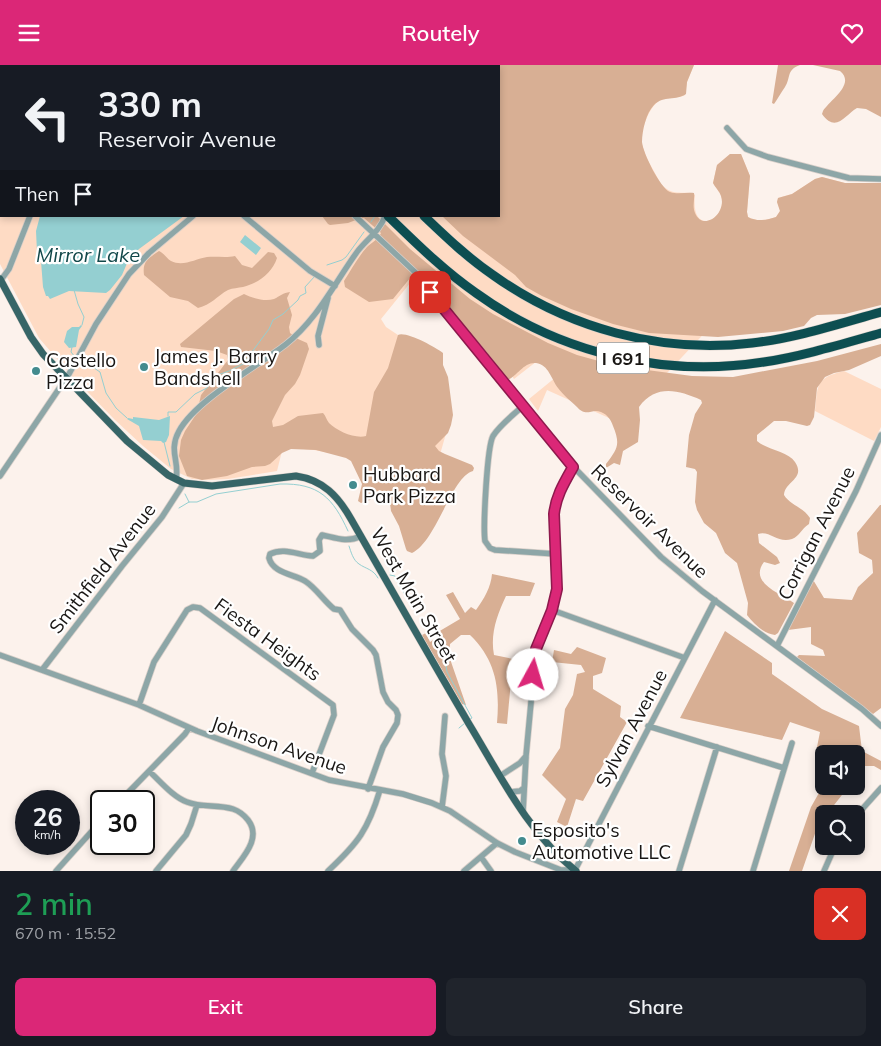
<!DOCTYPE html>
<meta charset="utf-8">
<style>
:root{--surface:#171b24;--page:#20242c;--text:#f1f3f6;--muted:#9ea1a6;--accent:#db2777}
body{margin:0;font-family:Mulish,sans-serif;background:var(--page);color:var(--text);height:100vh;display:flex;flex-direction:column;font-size:19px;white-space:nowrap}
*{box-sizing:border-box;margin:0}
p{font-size:16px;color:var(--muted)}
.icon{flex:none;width:28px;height:28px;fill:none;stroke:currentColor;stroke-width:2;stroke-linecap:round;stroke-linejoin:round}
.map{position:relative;height:806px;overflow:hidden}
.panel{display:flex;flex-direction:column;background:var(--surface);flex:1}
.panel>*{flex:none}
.top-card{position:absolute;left:0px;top:0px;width:500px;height:152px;box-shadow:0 2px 8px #0003;background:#171b24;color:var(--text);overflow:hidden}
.tools{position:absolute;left:815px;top:680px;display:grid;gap:10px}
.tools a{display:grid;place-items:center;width:50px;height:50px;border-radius:8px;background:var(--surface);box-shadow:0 2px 8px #0003;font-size:25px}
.speed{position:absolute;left:15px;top:725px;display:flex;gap:10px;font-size:25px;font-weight:700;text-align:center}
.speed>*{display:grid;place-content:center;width:65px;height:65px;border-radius:50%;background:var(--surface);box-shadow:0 2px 8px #0003;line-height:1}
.speed small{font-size:12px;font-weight:400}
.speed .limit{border:2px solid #111;border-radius:8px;background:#fff;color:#111}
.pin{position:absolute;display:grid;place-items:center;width:42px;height:42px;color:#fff;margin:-21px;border-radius:10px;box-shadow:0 2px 8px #0006}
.me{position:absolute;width:55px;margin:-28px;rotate:6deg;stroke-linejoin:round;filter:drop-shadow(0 0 4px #0008)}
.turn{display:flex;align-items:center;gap:18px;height:105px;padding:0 15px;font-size:22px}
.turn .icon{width:65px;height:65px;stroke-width:2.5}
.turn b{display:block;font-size:35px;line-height:42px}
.then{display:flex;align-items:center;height:48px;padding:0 15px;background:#0003;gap:10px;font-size:19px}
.round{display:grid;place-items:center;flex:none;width:52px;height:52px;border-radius:8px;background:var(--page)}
.overview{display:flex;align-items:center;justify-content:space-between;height:85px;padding:0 15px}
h1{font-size:30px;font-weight:600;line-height:38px;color:#1e9e55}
.cta{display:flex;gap:10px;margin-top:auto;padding:10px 15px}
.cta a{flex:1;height:58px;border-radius:8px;background:var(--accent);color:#fff;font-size:20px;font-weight:600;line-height:58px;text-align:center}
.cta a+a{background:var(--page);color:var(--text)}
header{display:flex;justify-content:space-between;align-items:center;height:65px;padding:0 15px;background:var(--accent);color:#fff;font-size:22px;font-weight:600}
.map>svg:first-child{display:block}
.green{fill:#fedbc4;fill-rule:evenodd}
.forest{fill:#d8af94}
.water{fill:#94cfd1}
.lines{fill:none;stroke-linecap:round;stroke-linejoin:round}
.stream{stroke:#94cfd1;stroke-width:1}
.minor-casing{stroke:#d8cfc9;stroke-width:7}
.major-casing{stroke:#d8cfc9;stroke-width:8}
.highway-casing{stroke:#d8cfc9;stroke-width:10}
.minor{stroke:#8da6a7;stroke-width:5.5}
.major{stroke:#366567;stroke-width:7}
.highway{stroke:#0d4e51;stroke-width:9}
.route-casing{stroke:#8e194d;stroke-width:12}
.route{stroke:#db2777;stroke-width:9}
.poi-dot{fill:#438b8e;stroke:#fff;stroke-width:2}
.labels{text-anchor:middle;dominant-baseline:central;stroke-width:4.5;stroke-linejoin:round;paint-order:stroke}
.shield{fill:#fff;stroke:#5e5c5a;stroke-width:1}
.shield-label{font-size:18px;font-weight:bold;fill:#191614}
.poi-label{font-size:19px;fill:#191614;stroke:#fff;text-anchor:start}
.street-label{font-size:19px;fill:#191614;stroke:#fff}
.water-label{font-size:20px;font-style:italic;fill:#12484a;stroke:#fff}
</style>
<header><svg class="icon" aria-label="menu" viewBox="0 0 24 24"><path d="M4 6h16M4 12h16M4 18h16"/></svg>Routely<svg class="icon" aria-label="heart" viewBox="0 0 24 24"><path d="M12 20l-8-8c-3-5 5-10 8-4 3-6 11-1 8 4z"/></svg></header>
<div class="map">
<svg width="881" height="806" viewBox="0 0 881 806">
<rect width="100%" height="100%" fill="#fcf2ec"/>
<path class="green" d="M0 0H694L687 17 685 30C678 34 669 31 662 34 649 40 640 66 642 79 645 93 655 107 661 119 671 130 679 127 692 128L695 130C690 174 729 154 721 131 720 127 715 122 713 118L717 100 730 89H741L750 111 747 147 748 152C757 157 767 155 776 152L780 146 777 137 778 133 792 129 815 114 822 112 845 118H881L714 258 620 358 547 325 538 346 529 334 556 312 541 293 514 314 510 308 507 311 426 214 419 207 381 254 386 262 398 270 451 351 441 386 421 443 366 395 314 385 283 382 277 406 228 414 208 415 192 414 171 404 143 381 115 355 70 309 39 273 0 199ZM1 1H499V151H1Z
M844 306 881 324V362L874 376 815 346C818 320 815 313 844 306Z"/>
<path class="forest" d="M0 0 115 1H1L0 140Z
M227 0H694L687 17 686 29C676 36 664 30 654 40 646 48 642 66 642 77 643 88 660 123 670 127 678 130 686 127 694 128 695 134 692 141 695 148 703 167 727 149 721 131 720 127 715 122 713 118L717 100 730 89H741L750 111 747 147 748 152C757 157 767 155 776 152L780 146 777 137 778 133 792 129 815 114 822 112 845 118H881V240L845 249 817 250 811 253 804 261 783 266 718 272 649 268 613 259 571 244 542 231 526 222 515 210 463 171 442 151H499V1Z
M778 0H800C786 5 791 13 785 22 781 28 778 33 774 39L772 38Z
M813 0H881V52L866 44 857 43C846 49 836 69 822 49L823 46C830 35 856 19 840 6Z
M322 151H377L410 184 470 234 493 249 548 278 577 290 617 301 692 311 733 312 817 296 881 279V291L849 305 834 308 825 312 817 323 814 352 810 360 807 361 786 356H774L757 370V376C767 385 788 386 795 397 806 414 785 416 784 430 790 440 803 442 810 453L809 459C801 464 800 471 792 474 778 479 770 465 758 469L759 478 777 492 780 498 775 500 764 497C748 518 782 529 794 538L778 568 775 570C764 569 754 559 747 550L748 538 737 498 725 488 716 468 704 458 697 445 695 437 697 407 695 404 686 402 689 370 695 349 702 338 701 335C678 325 656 319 639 342L640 355 638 377 623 386 620 400 614 398 606 403V399C617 384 621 380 613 361 611 355 608 350 601 347 591 343 587 353 577 342 571 336 563 330 558 323 551 314 549 300 536 298 523 297 517 312 507 315 483 276 446 248 423 208L419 206 415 207 393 234 369 237 345 222 344 216C351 205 358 192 367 182 372 177 378 175 381 168L364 153H361L348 158 330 160 328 159Z
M159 186C164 188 166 193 171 196 183 202 195 194 207 192 216 191 226 193 235 191L242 200 252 203 268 187 274 188 277 193C272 208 259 218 243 222 238 223 233 223 228 225 217 231 211 240 198 243L188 236 170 232 144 210C142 196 149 193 159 186Z
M290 227 287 233 292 250 289 262 290 268 298 274 307 278 309 284 300 310 295 319 285 330 272 356 273 362 283 360 298 351 323 348C326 351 326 354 329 358 337 366 355 374 366 371L374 327 388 303 398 270C406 266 435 282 443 288V300L448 312 453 350 451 360 448 368 435 381 439 386 445 389 472 400 474 403 473 406C451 412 437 476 412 488L407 486 406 484 399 461 391 446 389 431 382 426 379 425 370 435 361 438 358 436 362 419 351 396 346 393 316 385 291 384 282 388 270 399 265 401 252 402 227 411 202 415 187 411 179 391 181 375 185 366 197 348 201 330 228 295 227 290 216 286 181 282 180 279 234 234 244 229C252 233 265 237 274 234 280 231 283 228 290 227Z
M880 440H881V643L873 649 797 592 799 590 825 591 823 585 811 579V562L788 565 812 513 824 533 852 535 858 522 873 508 872 495 859 488 857 468Z
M492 509 535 518 530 531H506C497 550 490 569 494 590L513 594 507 659 497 658C500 623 496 595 470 570H461L450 579 449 591 466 640 462 639 422 570 426 568 430 577 438 572V567L460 554 446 530 453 527 465 548 471 542 476 545C484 534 491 522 492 509Z
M725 566 772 598V609L822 644 859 661 862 686 881 696V705L874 701H865L856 713V689H824V694L816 687 820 667 790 657 782 675 680 653Z
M577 582 606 593 602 608 593 611V624L621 641 620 652 627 657 583 736 576 734 567 762 557 757 566 734 542 710 560 683 565 644 573 630 577 609 585 607 581 600 552 597 554 585 571 589Z
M824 719V721H849L827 749H824V753L818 760 802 806H789L811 742Z"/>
<path class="water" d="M40 151H184L139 184 128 196 122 210 110 225 106 228 69 226 50 234 48 231H46L43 222 41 196 37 187 36 166Z
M245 170 261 183 256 190 240 177Z
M81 260 82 261 79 265 76 282 69 283 64 277 67 266 72 262H79Z
M170 351 169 370 166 377 163 378 161 376 143 375 139 361 127 354 128 353 133 354V352L159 355Z"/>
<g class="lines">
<path class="stream" d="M1 0 2 1
M430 1V0
M1 4V10
M0 77H1
M0 96H1
M371 157 375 151
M327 200 342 195 346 192 364 167
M74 225 78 239 84 252 82 260
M72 282 71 287 75 292
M82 295 92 298 94 303 100 307 106 328 116 343 127 353
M168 351V347H176L195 329 207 323 215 311 229 306 243 299 269 264 273 255 283 249 298 235 300 231 306 228 305 222 315 211
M164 377 170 401
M185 429 189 437
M179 443 189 437H197L216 429 280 419C319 418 333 433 348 466
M349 481C351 487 353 495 359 499 366 504 373 504 378 513
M390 510 395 511 405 530 415 539
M438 576 444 589 447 607 472 653 470 654
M459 663 465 658"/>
<defs>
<path id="minor" d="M342 1 343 0
M441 1V0
M727 63 746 84 768 92 849 113 881 114
M244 151 310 206 335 221
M355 151 416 208 560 388 661 492 702 526 862 644 881 661
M1 215 9 204 30 151
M319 280 318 271 328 233
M523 341C513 350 500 360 493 371 487 382 483 461 485 476L490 483 495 485 556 489
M0 411 69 309 96 259 129 209 149 188 193 151
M176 414C180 397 168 386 179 366 196 335 256 302 285 280 317 255 334 219 357 187 366 175 380 166 385 151
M361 471C347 478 336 473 322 470L319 475 320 486 313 491C298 490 284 482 270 489L269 493C273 508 293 509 305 516 316 523 324 536 334 544L340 545 352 564 373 585 376 590 383 627 388 637 396 645 398 650 397 658 383 682 368 724
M552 545 685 593
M777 581 856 426 881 370
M0 590 139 640 197 666 329 715 403 729 432 738 450 746 497 778 515 787 561 805H575L715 535
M42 605 122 501 162 452 184 418
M139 640 154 597 187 545 193 542 200 543 333 640 334 650 312 708
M648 661 784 703
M149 706C160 716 173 732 187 737 202 743 218 739 233 744 239 746 244 750 248 755 262 773 243 792 233 806
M500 711 520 698 526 691 536 584 552 545 557 524 555 440 560 425 573 403
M510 727 520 726 524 723
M120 736 185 669 189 663
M442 742 446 711 442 689 445 651
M523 747 526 692
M856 751 881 723
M481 792 491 806
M56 806 101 756
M156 806 186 770 191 759 197 740
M328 806C358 778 368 765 380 725
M464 806 497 778
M679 806 717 682
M753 806 792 678
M824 806 835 781"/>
<path id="major" d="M0 214 31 272 43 289 127 376 168 410 184 418 212 421 296 411C323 415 338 431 351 454 390 522 429 591 469 659 500 710 528 768 576 806"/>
<path id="highway" d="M133 0 136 1
M194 0 197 1
M388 151C416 178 444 206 476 228 559 288 663 313 764 297 803 291 842 279 881 268
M424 151C446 172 468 193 493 210 567 263 661 289 752 278 796 273 838 259 881 247"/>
</defs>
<use href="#minor" class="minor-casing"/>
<use href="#major" class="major-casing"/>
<use href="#highway" class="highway-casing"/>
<use href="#minor" class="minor"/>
<use href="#major" class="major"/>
<use href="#highway" class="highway"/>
</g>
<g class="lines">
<defs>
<path id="route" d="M430 227 573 402C564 418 556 431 554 449L557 524 552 545 536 584 533 610"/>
</defs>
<use href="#route" class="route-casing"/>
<use href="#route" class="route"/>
</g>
<g class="poi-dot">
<circle cx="144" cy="302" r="5"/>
<circle cx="36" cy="306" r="5"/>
<circle cx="353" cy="420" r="5"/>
<circle cx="522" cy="776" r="5"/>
</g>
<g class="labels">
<rect class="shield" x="597" y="277.5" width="52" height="31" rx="4"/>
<g class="shield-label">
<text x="623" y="293">I 691</text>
</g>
<g class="poi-label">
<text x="154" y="291">James J. Barry<tspan x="154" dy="22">Bandshell</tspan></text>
<text x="46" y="295">Castello<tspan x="46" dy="22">Pizza</tspan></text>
<text x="363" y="409">Hubbard<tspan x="363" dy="22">Park Pizza</tspan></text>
<text x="532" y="765">Esposito's<tspan x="532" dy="22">Automotive LLC</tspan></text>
</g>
<g class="street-label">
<text transform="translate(650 456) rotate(44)">Reservoir Avenue</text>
<text transform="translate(816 468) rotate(-63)">Corrigan Avenue</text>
<text transform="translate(102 503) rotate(-52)">Smithfield Avenue</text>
<text transform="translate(414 530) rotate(60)">West Main Street</text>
<text transform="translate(268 574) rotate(36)">Fiesta Heights</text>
<text transform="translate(631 663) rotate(-62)">Sylvan Avenue</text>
<text transform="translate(279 680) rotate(19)">Johnson Avenue</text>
</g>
<g class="water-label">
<text x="88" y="189">Mirror Lake</text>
</g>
</g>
</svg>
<div class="tools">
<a><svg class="icon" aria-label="sound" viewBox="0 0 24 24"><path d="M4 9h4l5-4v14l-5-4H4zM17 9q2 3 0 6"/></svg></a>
<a><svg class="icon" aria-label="search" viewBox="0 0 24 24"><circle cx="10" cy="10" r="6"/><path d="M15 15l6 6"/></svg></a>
</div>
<div class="speed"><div>26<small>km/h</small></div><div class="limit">30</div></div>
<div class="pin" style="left:430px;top:227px;background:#d93025"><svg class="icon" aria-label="arrive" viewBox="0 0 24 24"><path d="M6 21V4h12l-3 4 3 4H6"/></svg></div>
<svg class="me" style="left:533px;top:610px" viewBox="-20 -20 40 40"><circle r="19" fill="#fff"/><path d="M0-13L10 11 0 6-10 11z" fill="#db2777"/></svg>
<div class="top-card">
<div class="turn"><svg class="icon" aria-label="left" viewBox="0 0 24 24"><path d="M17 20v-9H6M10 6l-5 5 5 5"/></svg><div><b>330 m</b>Reservoir Avenue</div></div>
<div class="then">Then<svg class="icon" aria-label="arrive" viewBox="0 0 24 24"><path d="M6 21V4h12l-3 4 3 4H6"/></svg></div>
</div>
</div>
<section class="panel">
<div class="overview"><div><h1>2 min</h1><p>670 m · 15:52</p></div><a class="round" style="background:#d93025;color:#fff"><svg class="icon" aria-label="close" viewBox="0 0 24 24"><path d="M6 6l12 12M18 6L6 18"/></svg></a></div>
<div class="cta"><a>Exit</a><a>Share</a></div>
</section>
